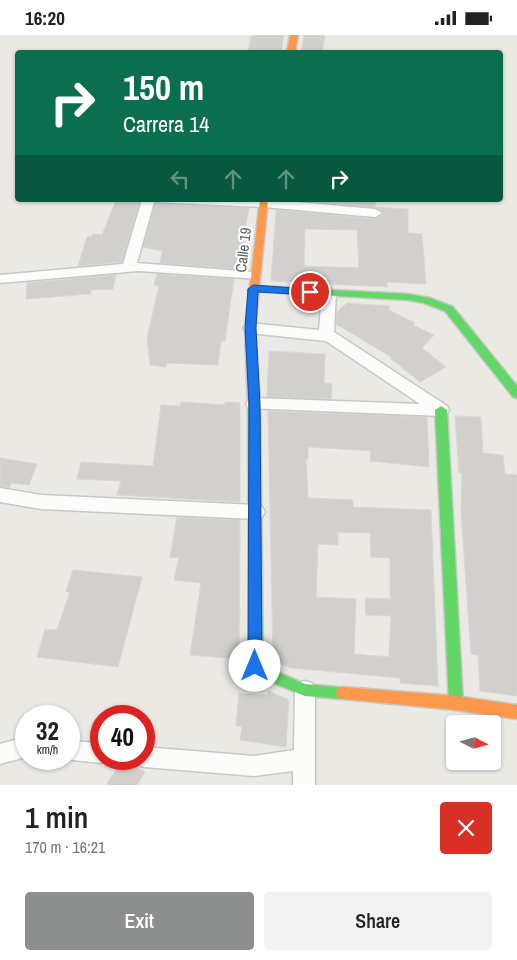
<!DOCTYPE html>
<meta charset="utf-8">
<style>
:root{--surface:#fff;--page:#f2f2f2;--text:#222;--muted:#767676;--accent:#8d8f8f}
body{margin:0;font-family:"Archivo Narrow",sans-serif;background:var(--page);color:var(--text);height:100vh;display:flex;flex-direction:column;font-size:19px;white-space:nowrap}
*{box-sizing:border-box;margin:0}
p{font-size:16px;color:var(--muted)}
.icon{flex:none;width:28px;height:28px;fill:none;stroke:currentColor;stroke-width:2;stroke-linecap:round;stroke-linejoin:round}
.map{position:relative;height:750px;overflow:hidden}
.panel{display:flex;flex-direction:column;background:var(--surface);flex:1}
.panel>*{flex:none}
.banner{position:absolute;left:15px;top:15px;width:488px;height:152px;border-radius:5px;box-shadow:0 1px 4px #0004;background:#0b6e4f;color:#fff;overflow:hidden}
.needle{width:32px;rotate:96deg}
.fabs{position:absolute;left:446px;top:680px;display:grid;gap:10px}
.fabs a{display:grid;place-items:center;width:55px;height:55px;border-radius:5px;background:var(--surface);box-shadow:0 1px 4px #0004;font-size:25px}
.speed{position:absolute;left:15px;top:670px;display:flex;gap:10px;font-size:25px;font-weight:700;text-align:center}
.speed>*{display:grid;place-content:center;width:65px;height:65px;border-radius:50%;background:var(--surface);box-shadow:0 1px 4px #0004;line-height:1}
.speed small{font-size:12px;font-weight:400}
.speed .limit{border:8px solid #d22;background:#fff;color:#111}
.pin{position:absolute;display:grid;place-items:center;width:42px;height:42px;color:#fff;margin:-21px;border:2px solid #fff;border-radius:50%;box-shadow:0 1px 5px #0007}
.me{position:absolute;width:55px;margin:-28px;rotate:0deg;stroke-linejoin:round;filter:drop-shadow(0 0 4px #0008)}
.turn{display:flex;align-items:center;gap:18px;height:105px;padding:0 25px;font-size:22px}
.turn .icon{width:65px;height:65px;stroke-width:2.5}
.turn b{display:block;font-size:35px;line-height:42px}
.lanes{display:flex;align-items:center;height:48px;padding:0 25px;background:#0003;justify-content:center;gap:25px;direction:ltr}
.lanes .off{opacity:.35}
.round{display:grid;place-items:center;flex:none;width:52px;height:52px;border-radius:5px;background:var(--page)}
.head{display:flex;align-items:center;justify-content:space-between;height:85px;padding:0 25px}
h1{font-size:30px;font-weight:600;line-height:38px}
.cta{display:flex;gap:10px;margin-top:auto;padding:10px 25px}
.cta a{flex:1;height:58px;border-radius:5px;background:var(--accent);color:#fff;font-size:20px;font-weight:600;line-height:58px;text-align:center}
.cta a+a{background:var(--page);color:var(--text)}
.status{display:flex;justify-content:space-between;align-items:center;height:35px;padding:0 25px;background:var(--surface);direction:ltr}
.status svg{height:14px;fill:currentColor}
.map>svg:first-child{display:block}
.building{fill:#d1d0cd;stroke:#d9d7d4;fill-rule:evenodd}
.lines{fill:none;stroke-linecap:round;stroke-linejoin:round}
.street-casing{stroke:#c7c7c6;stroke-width:3}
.fast-casing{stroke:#c6c7c6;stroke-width:3}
.slow-casing{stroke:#c6c7c6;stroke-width:3}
.street{fill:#fcfcfb;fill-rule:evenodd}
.fast{fill:#63d668;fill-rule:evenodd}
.slow{fill:#ff974d;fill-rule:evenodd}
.route{fill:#1a73e8;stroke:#114b97}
.labels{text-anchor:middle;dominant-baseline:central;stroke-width:4;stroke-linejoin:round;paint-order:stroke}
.street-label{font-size:15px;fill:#5b5e61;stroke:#fff}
</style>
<div class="status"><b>16:20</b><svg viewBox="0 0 49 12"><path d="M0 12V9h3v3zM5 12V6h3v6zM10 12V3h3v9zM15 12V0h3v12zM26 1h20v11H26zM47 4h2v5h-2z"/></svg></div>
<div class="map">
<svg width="517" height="750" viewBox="0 0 517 750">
<rect width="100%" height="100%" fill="#eae9e4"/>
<path class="building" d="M257 0H284L281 18H248L251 1Z
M304 0H325L322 18H301Z
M116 165H140L122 227 78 231 87 202H92L93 199 102 200Z
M295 165H376L375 172Z
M155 169 249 173 240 225H237L236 234 160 228 162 216 143 212Z
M375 172 408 174V198L422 199 426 249 387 247V252L271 246 276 175 375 184 384 179ZM305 194 357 195 359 233 304 231Z
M157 239 234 244 225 306 221 305 218 330 167 328 166 332 150 330 147 303 159 251 154 250Z
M116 240 113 254 91 255V259L26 264 27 248Z
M347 268 389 271V275L415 288 413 290 434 300 422 313 446 332 420 347 390 323H393L336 289 337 277Z
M269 316 325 319 324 348 332 349 331 364 267 362Z
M181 367 225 370V367L240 368V467L117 460 121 446 77 444 81 427 153 431 161 370 180 371Z
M268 376 427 382 429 432 370 426 371 416 308 412V424H306L308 463 353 465V472L431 475 438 651 400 648V643L291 633 273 626ZM338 497 370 498 371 522 390 523V564L365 563 366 580 391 581 389 622 354 619 356 564 316 562 318 509 338 510Z
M455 381 481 382 483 418 503 420 505 439 517 440V661L480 656 478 620 471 619 461 477 462 438H459Z
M0 423 37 429 29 450 11 448 9 453 0 451Z
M177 482 240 485 239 624 190 620 201 548 174 545 179 523 170 522Z
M73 535 142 542 118 632 37 622 45 594 57 595 70 557H66Z
M268 656 289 665 286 712 240 705 242 692 236 691 239 658 268 660Z
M123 725 145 737 137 750H106Z"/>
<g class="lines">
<defs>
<path id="street" d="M142 165H274L375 174 382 178 375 182 264 172 154 167 137 228 254 237 261 241 259 244 138 236 0 248V240L123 229Z
M329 253 336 258 334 297 447 371 449 375 447 379 441 381 248 373 246 369 248 365 254 363 420 369 326 306 250 298 243 293 250 288 319 295 322 258Z
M0 453 41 460 256 470 262 472 265 477 262 482 256 484 41 474 0 467Z
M305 646 312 648 315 655V750H293V736L254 741 144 732 136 729 134 724H144V712L254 721 294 715 295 655 298 648Z
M26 702V722L0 729V709Z
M69 706 101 708V724L109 725 101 728 63 724H69Z"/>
<path id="fast" d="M253 251 408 259 430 263 453 272 517 351V363L513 362 445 276 424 268 408 265 249 256 248 254Z
M254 366 260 370 263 631 305 649 348 653 350 658 348 663 343 664 305 661 251 639 249 635 248 370Z
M441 371 447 375 463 668 461 673 456 675 451 673 449 668 435 375Z"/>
<path id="slow" d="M290 0H298L295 18H287Z
M260 165H268L255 293 260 370 254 374 248 370 245 293Z
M343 652 456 661 517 670V684L456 675 343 664 338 663 336 658 338 653Z"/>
</defs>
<use href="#street" class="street-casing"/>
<use href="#fast" class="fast-casing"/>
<use href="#slow" class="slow-casing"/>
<use href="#street" class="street"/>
<use href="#fast" class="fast"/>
<use href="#slow" class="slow"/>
</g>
<path class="route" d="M253 250 310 254 315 257 310 260 258 257 256 293 260 369 262 631 260 635 255 637 250 635 248 631 249 369 245 293 248 254Z"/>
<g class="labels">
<g class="street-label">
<text transform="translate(243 215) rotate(-83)">Calle 19</text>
</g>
</g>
</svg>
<div class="fabs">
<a><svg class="needle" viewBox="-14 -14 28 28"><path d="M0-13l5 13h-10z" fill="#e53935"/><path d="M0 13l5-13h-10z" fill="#767676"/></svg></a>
</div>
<div class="speed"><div>32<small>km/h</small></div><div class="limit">40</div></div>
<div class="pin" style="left:310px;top:257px;background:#d93025"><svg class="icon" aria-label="arrive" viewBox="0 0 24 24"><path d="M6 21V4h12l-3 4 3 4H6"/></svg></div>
<svg class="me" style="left:255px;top:631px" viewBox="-20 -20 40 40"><circle r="19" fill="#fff"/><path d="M0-13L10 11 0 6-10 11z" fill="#1a73e8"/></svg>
<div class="banner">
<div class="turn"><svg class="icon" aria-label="right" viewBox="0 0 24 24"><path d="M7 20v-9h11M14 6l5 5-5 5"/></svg><div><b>150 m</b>Carrera 14</div></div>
<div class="lanes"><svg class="icon off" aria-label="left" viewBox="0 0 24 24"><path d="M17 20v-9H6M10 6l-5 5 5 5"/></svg><svg class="icon off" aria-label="ahead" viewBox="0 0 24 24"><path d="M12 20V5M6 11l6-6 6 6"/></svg><svg class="icon off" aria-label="ahead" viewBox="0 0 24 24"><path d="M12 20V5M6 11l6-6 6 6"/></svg><svg class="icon" aria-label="right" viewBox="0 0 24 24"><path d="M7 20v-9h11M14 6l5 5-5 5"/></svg></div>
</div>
</div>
<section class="panel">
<div class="head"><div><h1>1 min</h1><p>170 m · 16:21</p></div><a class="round" style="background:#d93025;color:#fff"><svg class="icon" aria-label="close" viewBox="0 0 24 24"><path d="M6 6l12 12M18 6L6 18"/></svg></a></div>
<div class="cta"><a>Exit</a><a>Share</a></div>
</section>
